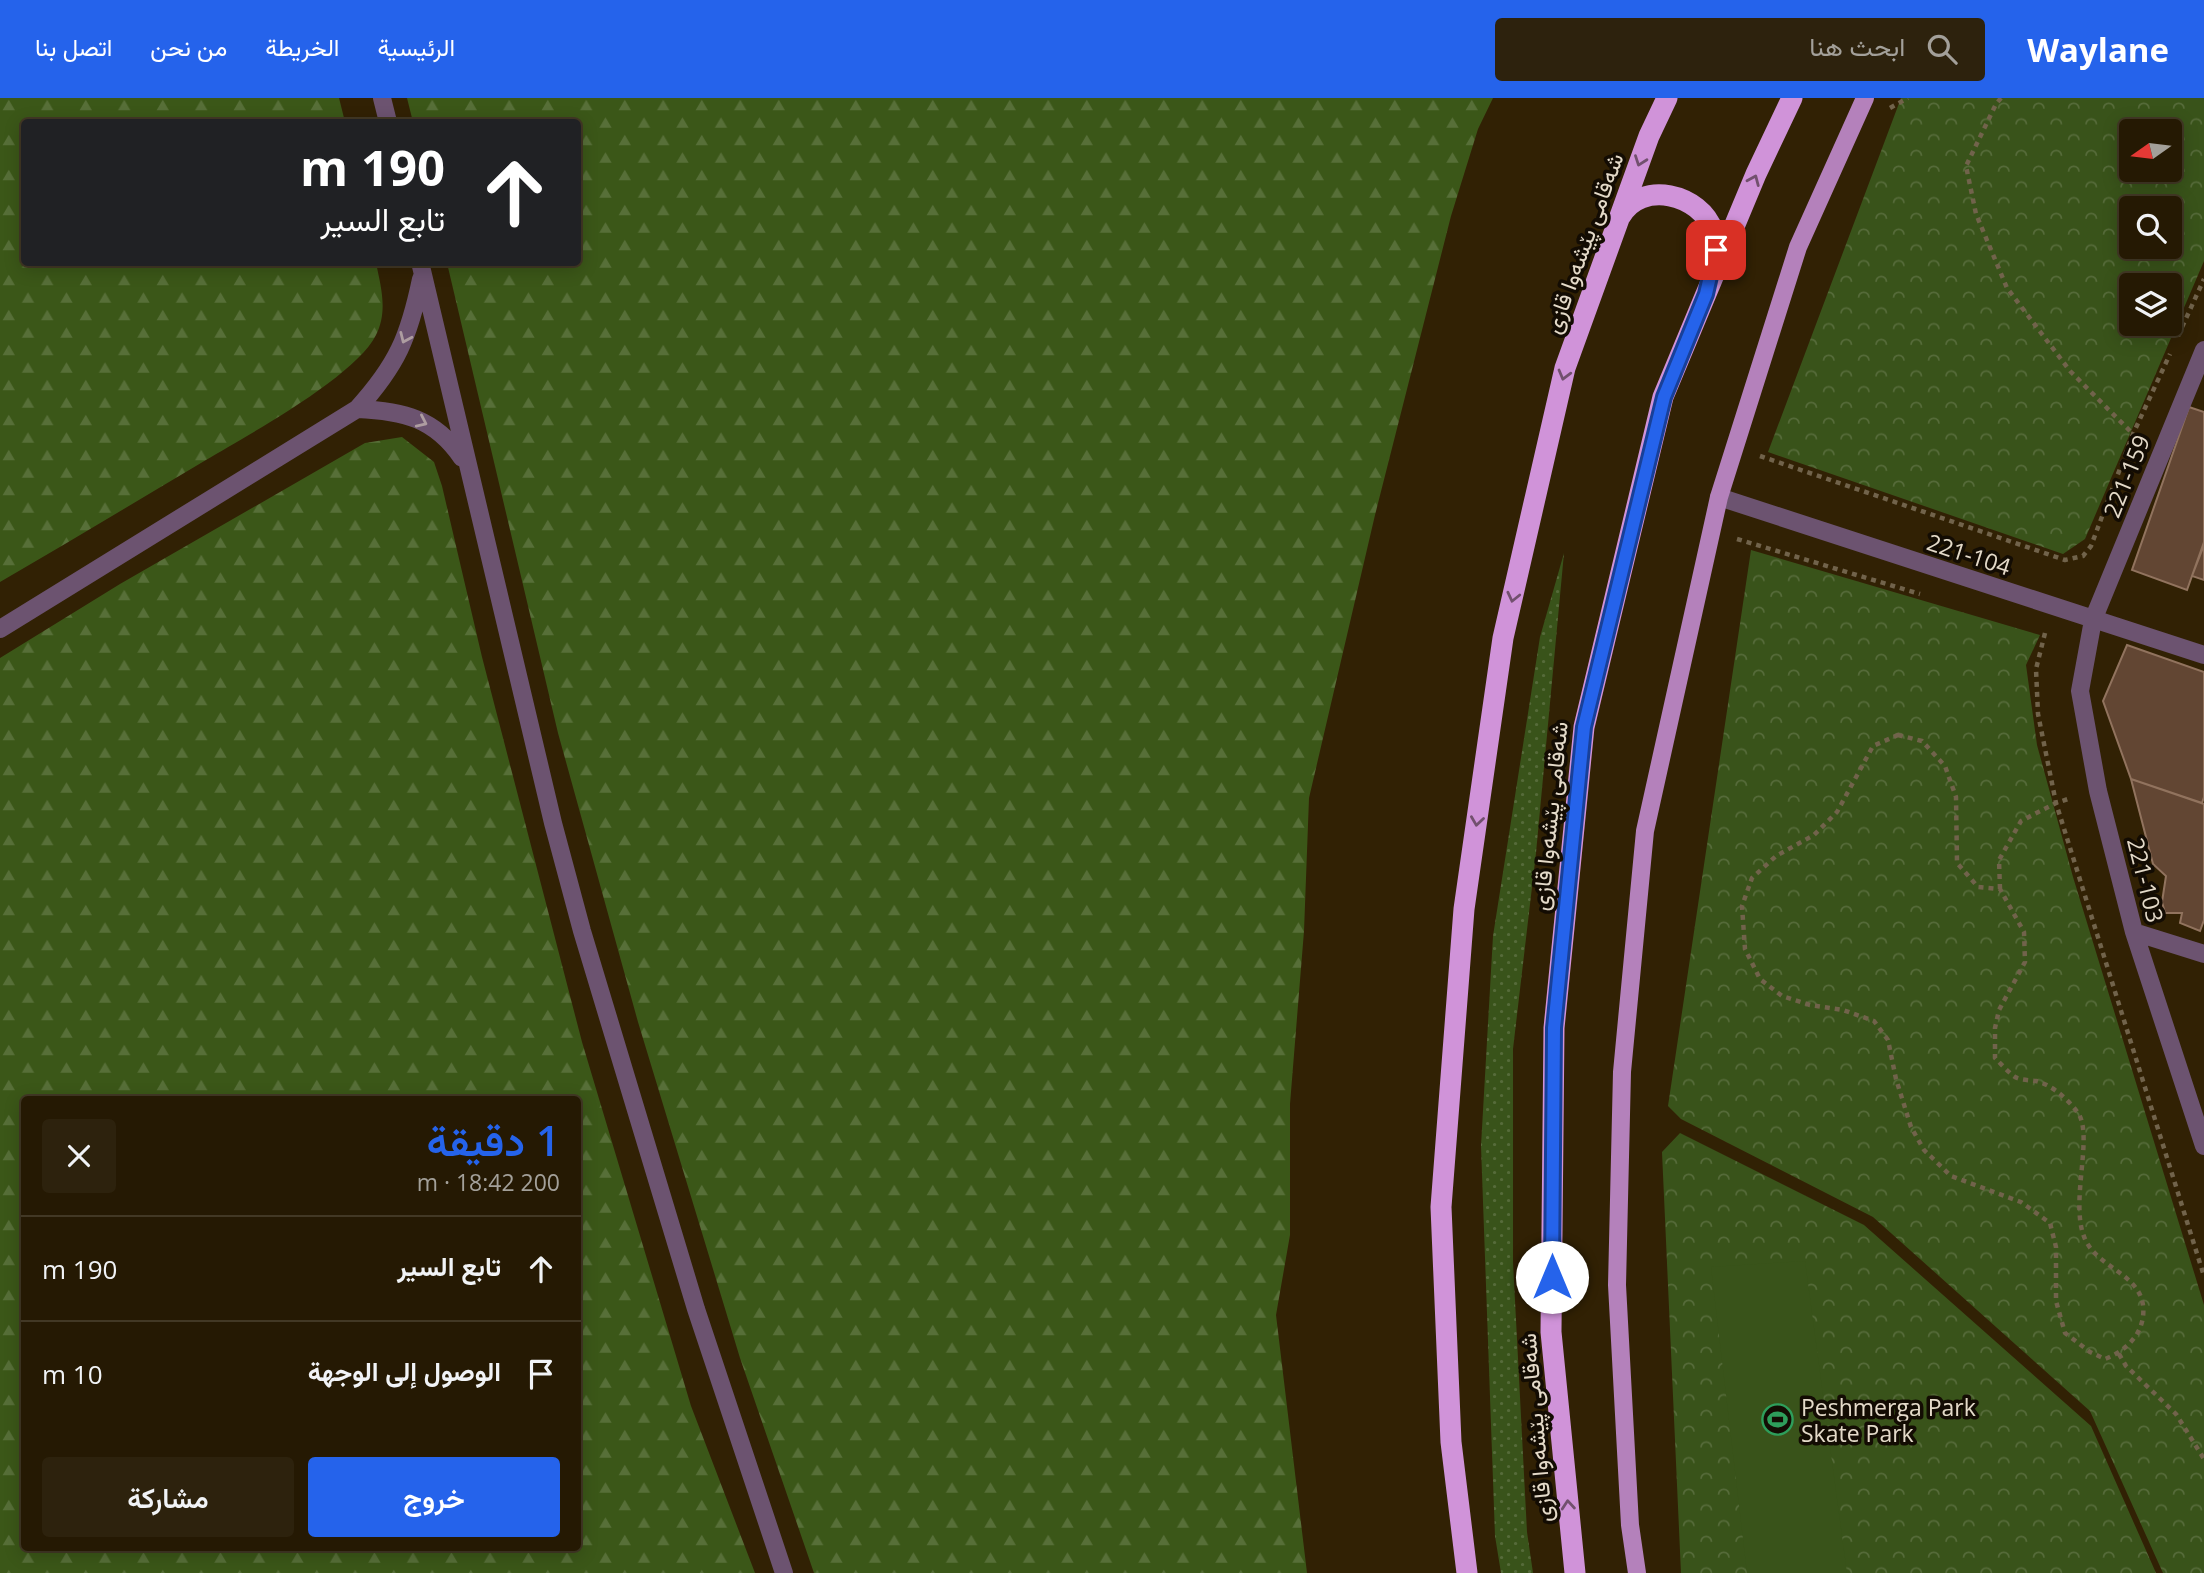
<!DOCTYPE html>
<html lang="ar">
<meta charset="utf-8">
<style>
:root{--surface:#251903;--page:#2d220d;--text:#f1f3f6;--muted:#a3a09a;--line:#423825;--accent:#2563eb}
body{margin:0;font-family:"Open Sans",Vazirmatn,sans-serif;background:var(--page);color:var(--text);direction:rtl;height:100vh;display:flex;flex-direction:column;font-size:26px;white-space:nowrap}
*{box-sizing:border-box;margin:0}
p{font-size:23px;color:var(--muted)}
.icon{flex:none;width:38px;height:38px;fill:none;stroke:currentColor;stroke-width:2;stroke-linecap:round;stroke-linejoin:round}
.map{position:relative;flex:1;overflow:hidden;direction:ltr}
.sheet{position:absolute;left:21px;top:998px;width:560px;height:455px;display:flex;flex-direction:column;background:var(--surface);border-radius:7px;box-shadow:0 4px 18px #0003,0 0 0 2px var(--line);direction:rtl}
.sheet>*{flex:none}
.guide{position:absolute;left:21px;top:21px;width:560px;height:147px;border-radius:7px;box-shadow:0 4px 18px #0003,0 0 0 2px var(--line);direction:rtl;background:#202124;color:#fff;overflow:hidden}
.needle{width:46px;rotate:256deg}
.fabs{position:absolute;left:2119px;top:21px;display:grid;gap:14px}
.fabs a{display:grid;place-items:center;width:63px;height:63px;border-radius:7px;background:var(--surface);box-shadow:0 4px 18px #0003,0 0 0 2px var(--line);font-size:35px}
.pin{position:absolute;display:grid;place-items:center;width:60px;height:60px;color:#fff;margin:-30px;border-radius:14px;box-shadow:0 4px 10px #0006}
.me{position:absolute;width:77px;margin:-38px;rotate:0deg;stroke-linejoin:round;filter:drop-shadow(0 0 5px #0008)}
.turn{display:flex;align-items:center;gap:24px;height:147px;padding:0 21px;font-size:32px}
.turn .icon{width:91px;height:91px;stroke-width:2.5}
.turn b{display:block;font-size:49px;line-height:60px}
.round{display:grid;place-items:center;flex:none;width:74px;height:74px;border-radius:7px;background:var(--page)}
.overview{display:flex;align-items:center;justify-content:space-between;height:119px;padding:0 21px}
h1{font-size:42px;font-weight:600;line-height:52px;color:var(--accent)}
.cta{display:flex;gap:14px;margin-top:auto;padding:14px 21px}
.cta a{flex:1;height:80px;border-radius:7px;background:var(--accent);color:#fff;font-size:28px;font-weight:600;line-height:80px;text-align:center}
.cta a+a{background:var(--page);color:var(--text)}
ul{padding:0;list-style:none}
li{display:flex;align-items:center;gap:21px;height:105px;padding:0 21px;border-top:2px solid var(--line)}
li div{flex:1}
li b{display:block;font-size:26px}
li em{font-style:normal}
header{display:flex;align-items:center;gap:42px;box-sizing:border-box;height:98px;padding:0 35px;background:var(--accent);color:#fff}
header strong{font-size:33px}
nav{display:flex;gap:38px;margin-inline-start:auto;font-size:24px}
.search{width:490px;height:63px;background:var(--page);display:flex;align-items:center;gap:18px;box-sizing:border-box;padding:0 24px;border-radius:7px;color:var(--muted);font-size:26px}
.map>svg:first-child{display:block}
.grass{fill:url(#grass-dots)}
.forest{fill:url(#forest-firs);fill-rule:evenodd}
.park{fill:url(#park-crowns);fill-rule:evenodd}
.pitch{fill:#39531a}
.building{fill:#624633;stroke:#91735e;stroke-width:2}
.lines{fill:none;stroke-linecap:round;stroke-linejoin:round}
.path{stroke:#71634b;stroke-width:4.5;stroke-dasharray:5 5;stroke-linecap:butt}
.minor{stroke:#6c5370;stroke-width:18}
.major{stroke:#b481bb;stroke-width:18}
.highway{stroke:#d093d9;stroke-width:21}
.oneway{stroke:#72506e}
.oneway2{stroke:#ae9da1}
.route-casing{stroke:#184099;stroke-width:18}
.route{stroke:#2563eb;stroke-width:12}
.labels{text-anchor:middle;dominant-baseline:central;stroke-width:7;stroke-linejoin:round;paint-order:stroke}
.street-label{font-size:23px;fill:#e4dac9;stroke:#130c03}
.poi-label{font-size:23px;fill:#e4dac9;stroke:#130c03;text-anchor:start}
</style>
<header>
<strong>Waylane</strong>
<div class="search"><svg class="icon" aria-label="search" viewBox="0 0 24 24"><circle cx="10" cy="10" r="6"/><path d="M15 15l6 6"/></svg>ابحث هنا</div>
<nav><a>الرئيسية</a><a>الخريطة</a><a>من نحن</a><a>اتصل بنا</a></nav>
</header>
<div class="map">
<svg width="2204" height="1475" viewBox="0 0 2204 1475">
<defs>
<pattern id="grass-dots" width="8" height="8" patternUnits="userSpaceOnUse" patternTransform="scale(1.75)"><rect width="8" height="8" fill="#39531a"/><path d="M2 2h.1M6 6h.1" fill="none" stroke="#566b3a" stroke-width="1.8" stroke-linecap="round"/></pattern>
<pattern id="forest-firs" width="22" height="20" patternUnits="userSpaceOnUse" patternTransform="scale(1.75)"><rect width="22" height="20" fill="#3b5718"/><path d="M5 1l3.5 6h-7zM16 11l3.5 6h-7z" fill="#576f38"/></pattern>
<pattern id="park-crowns" width="20" height="18" patternUnits="userSpaceOnUse" patternTransform="scale(1.75)"><rect width="20" height="18" fill="#39531a"/><path d="M2 6a3 3 0 1 1 6 0M12 15a3 3 0 1 1 6 0" fill="none" stroke="#566b3a"/></pattern>
</defs>
<rect width="100%" height="100%" fill="#312104"/>
<path class="grass" d="M1564 455 1536 755 1513 951V1164L1527 1434 1533 1475H1501L1495 1438 1481 1048 1493 838 1540 539Z"/>
<path class="forest" d="M0 0H339L345 24H24V164L376 165C381 189 388 213 376 237 355 279 248 337 206 362 137 403 69 444 0 484Z
M407 0H1493L1478 31 1451 118 1375 417 1309 700 1304 833 1290 1006V1137L1276 1217 1307 1475H814L740 1260 638 924 558 635 447 165 578 164V24H413Z
M402 339 434 364 442 388 482 559 582 944 691 1308 755 1475H0V560L120 486 365 345ZM24 1001H578V1449H24Z"/>
<path class="park" d="M1901 0H2204V163L2085 441 2063 456 1768 354ZM2132 33H2170V72H2132ZM2132 110H2170V149H2132ZM2132 187H2170V226H2132Z
M1751 452 2040 537 2026 567 2037 647 2073 779 2204 1207V1475H2163L2090 1313 1873 1119 1681 1021 1668 1008Z
M1680 1035 1864 1127 2091 1328 2156 1475H1681L1662 1054Z"/>
<path class="pitch" d="M1805 1163 1847 1475H1747L1711 1169Z"/>
<path class="building" d="M2189 309 2204 314V444L2187 492 2132 472Z
M2204 447V482L2192 478Z
M2127 547 2204 574V699L2202 705 2131 681 2103 603Z
M2131 681 2204 706V822L2200 833 2180 825 2182 815H2165L2162 804 2166 778 2153 766Z"/>
<g class="lines">
<path class="path" d="M2001 0 1996 6 1966 68 1976 116 2007 190 2070 273 2133 336
M1890 10 1908 0
M2178 238 2204 181
M1760 358 2065 462 2083 458 2091 448 2133 336 2170 256
M1737 441 1920 496
M2045 535 2036 571 2038 616 2056 705 2204 1178
M1898 637 1922 643 1945 668 1956 699 1957 765 1978 789 2000 791 2024 834 2025 864 1999 912 1995 930V960C2001 966 2008 974 2015 979 2020 982 2029 982 2036 983 2052 987 2068 1001 2078 1015 2094 1038 2069 1106 2085 1141 2099 1173 2148 1176 2143 1219 2140 1240 2123 1254 2105 1261L2090 1254 2065 1235 2056 1203V1149L2050 1125 2021 1104 1951 1078 1924 1052 1911 1029 1896 981 1888 942 1874 923 1843 912 1810 907 1782 898 1760 881 1745 851 1742 808 1752 780 1776 758 1814 737 1837 714 1873 648Z
M2000 791 1999 762 2021 723 2056 705 2071 700
M2119 1256 2126 1268 2176 1316 2204 1361"/>
<path class="minor" d="M382 0 388 24
M420 164 553 725 582 833 696 1211 784 1475
M2204 252 2093 522 2080 593 2098 693 2134 834 2204 1048
M357 311C403 313 435 320 462 360
M1719 399 2204 557
M0 531 357 311C397 267 409 239 421 181
M2134 834 2204 856"/>
<path class="major" d="M1637 1475 1630 1427 1617 1187 1622 974 1645 733 1719 399 1798 149 1865 0"/>
<path class="highway" d="M1620 119C1641 81 1701 96 1713 133 1717 144 1715 155 1713 166
M1467 1475 1451 1344 1441 1109 1464 811 1503 540 1565 270 1649 38 1667 0
M1575 1475 1551 1234 1554 930 1584 629 1663 299 1756 76 1792 0"/>
</g>
<defs><path id="oneway-chevron" d="M-2-3.5L2.5 0L-2 3.5" fill="none" stroke-width="1.6" stroke-linecap="round" stroke-linejoin="round" transform="scale(1.75)"/></defs>
<g class="oneway">
<use href="#oneway-chevron" transform="translate(1640 63) rotate(110)"/>
<use href="#oneway-chevron" transform="translate(1754 82) rotate(-67)"/>
<use href="#oneway-chevron" transform="translate(1564 277) rotate(105)"/>
<use href="#oneway-chevron" transform="translate(1513 499) rotate(103)"/>
<use href="#oneway-chevron" transform="translate(1477 723) rotate(98)"/>
<use href="#oneway-chevron" transform="translate(1568 1407) rotate(-95)"/>
</g>
<g class="oneway2">
<use href="#oneway-chevron" transform="translate(405 240) rotate(114)"/>
<use href="#oneway-chevron" transform="translate(422 324) rotate(25)"/>
</g>
<g class="lines">
<defs>
<path id="route" d="M1552 1179 1554 930 1584 629 1664 299 1706 196 1716 152"/>
</defs>
<use href="#route" class="route-casing"/>
<use href="#route" class="route"/>
</g>
<defs>
<symbol id="stadium-ring" viewBox="-11 -11 22 22"><circle r="9.5" fill="#130c03" stroke="#2e9e5b" stroke-width="1.5"/><path d="M0-5a6.5 5 0 1 0 0 10a6.5 5 0 1 0 0-10ZM-3.5-1.8h7v3.6h-7Z" fill="#2e9e5b"/></symbol>
</defs>
<g fill-rule="evenodd">
<use href="#stadium-ring" x="1760" y="1304" width="35" height="35"/>
</g>
<g class="labels">
<g class="street-label">
<text transform="translate(1583 145) rotate(-70)">شەقامی پێشەوا قازی</text>
<text transform="translate(2126 378) rotate(-68)">221-159</text>
<text transform="translate(1969 456) rotate(18)">221-104</text>
<text transform="translate(1549 718) rotate(-84)">شەقامی پێشەوا قازی</text>
<text transform="translate(2146 782) rotate(76)">221-103</text>
<text transform="translate(1535 1330) rotate(-95)">شەقامی پێشەوا قازی</text>
</g>
<g class="poi-label">
<text x="1801" y="1309">Peshmerga Park<tspan x="1801" dy="26">Skate Park</tspan></text>
</g>
</g>
</svg>
<div class="fabs">
<a><svg class="needle" viewBox="-14 -14 28 28"><path d="M0-13l5 13h-10z" fill="#e53935"/><path d="M0 13l5-13h-10z" fill="#a3a09a"/></svg></a>
<a><svg class="icon" aria-label="search" viewBox="0 0 24 24"><circle cx="10" cy="10" r="6"/><path d="M15 15l6 6"/></svg></a>
<a><svg class="icon" aria-label="layers" viewBox="0 0 24 24"><path d="M12 4l9 5-9 5-9-5zM3 14l9 5 9-5"/></svg></a>
</div>
<div class="pin" style="left:1716px;top:152px;background:#d93025"><svg class="icon" aria-label="arrive" viewBox="0 0 24 24"><path d="M6 21V4h12l-3 4 3 4H6"/></svg></div>
<svg class="me" style="left:1552px;top:1179px" viewBox="-20 -20 40 40"><circle r="19" fill="#fff"/><path d="M0-13L10 11 0 6-10 11z" fill="#2563eb"/></svg>
<div class="guide">
<div class="turn"><svg class="icon" aria-label="ahead" viewBox="0 0 24 24"><path d="M12 20V5M6 11l6-6 6 6"/></svg><div><b>190 m</b>تابع السير</div></div>
</div>
<section class="sheet">
<div class="overview"><div><h1>1 دقيقة</h1><p>200 m · 18:42</p></div><a class="round"><svg class="icon" aria-label="close" viewBox="0 0 24 24"><path d="M6 6l12 12M18 6L6 18"/></svg></a></div>
<ul>
<li><svg class="icon" aria-label="ahead" viewBox="0 0 24 24"><path d="M12 20V5M6 11l6-6 6 6"/></svg><div><b>تابع السير</b></div><em>190 m</em></li>
<li><svg class="icon" aria-label="arrive" viewBox="0 0 24 24"><path d="M6 21V4h12l-3 4 3 4H6"/></svg><div><b>الوصول إلى الوجهة</b></div><em>10 m</em></li>
</ul>
<div class="cta"><a>خروج</a><a>مشاركة</a></div>
</section>
</div>
